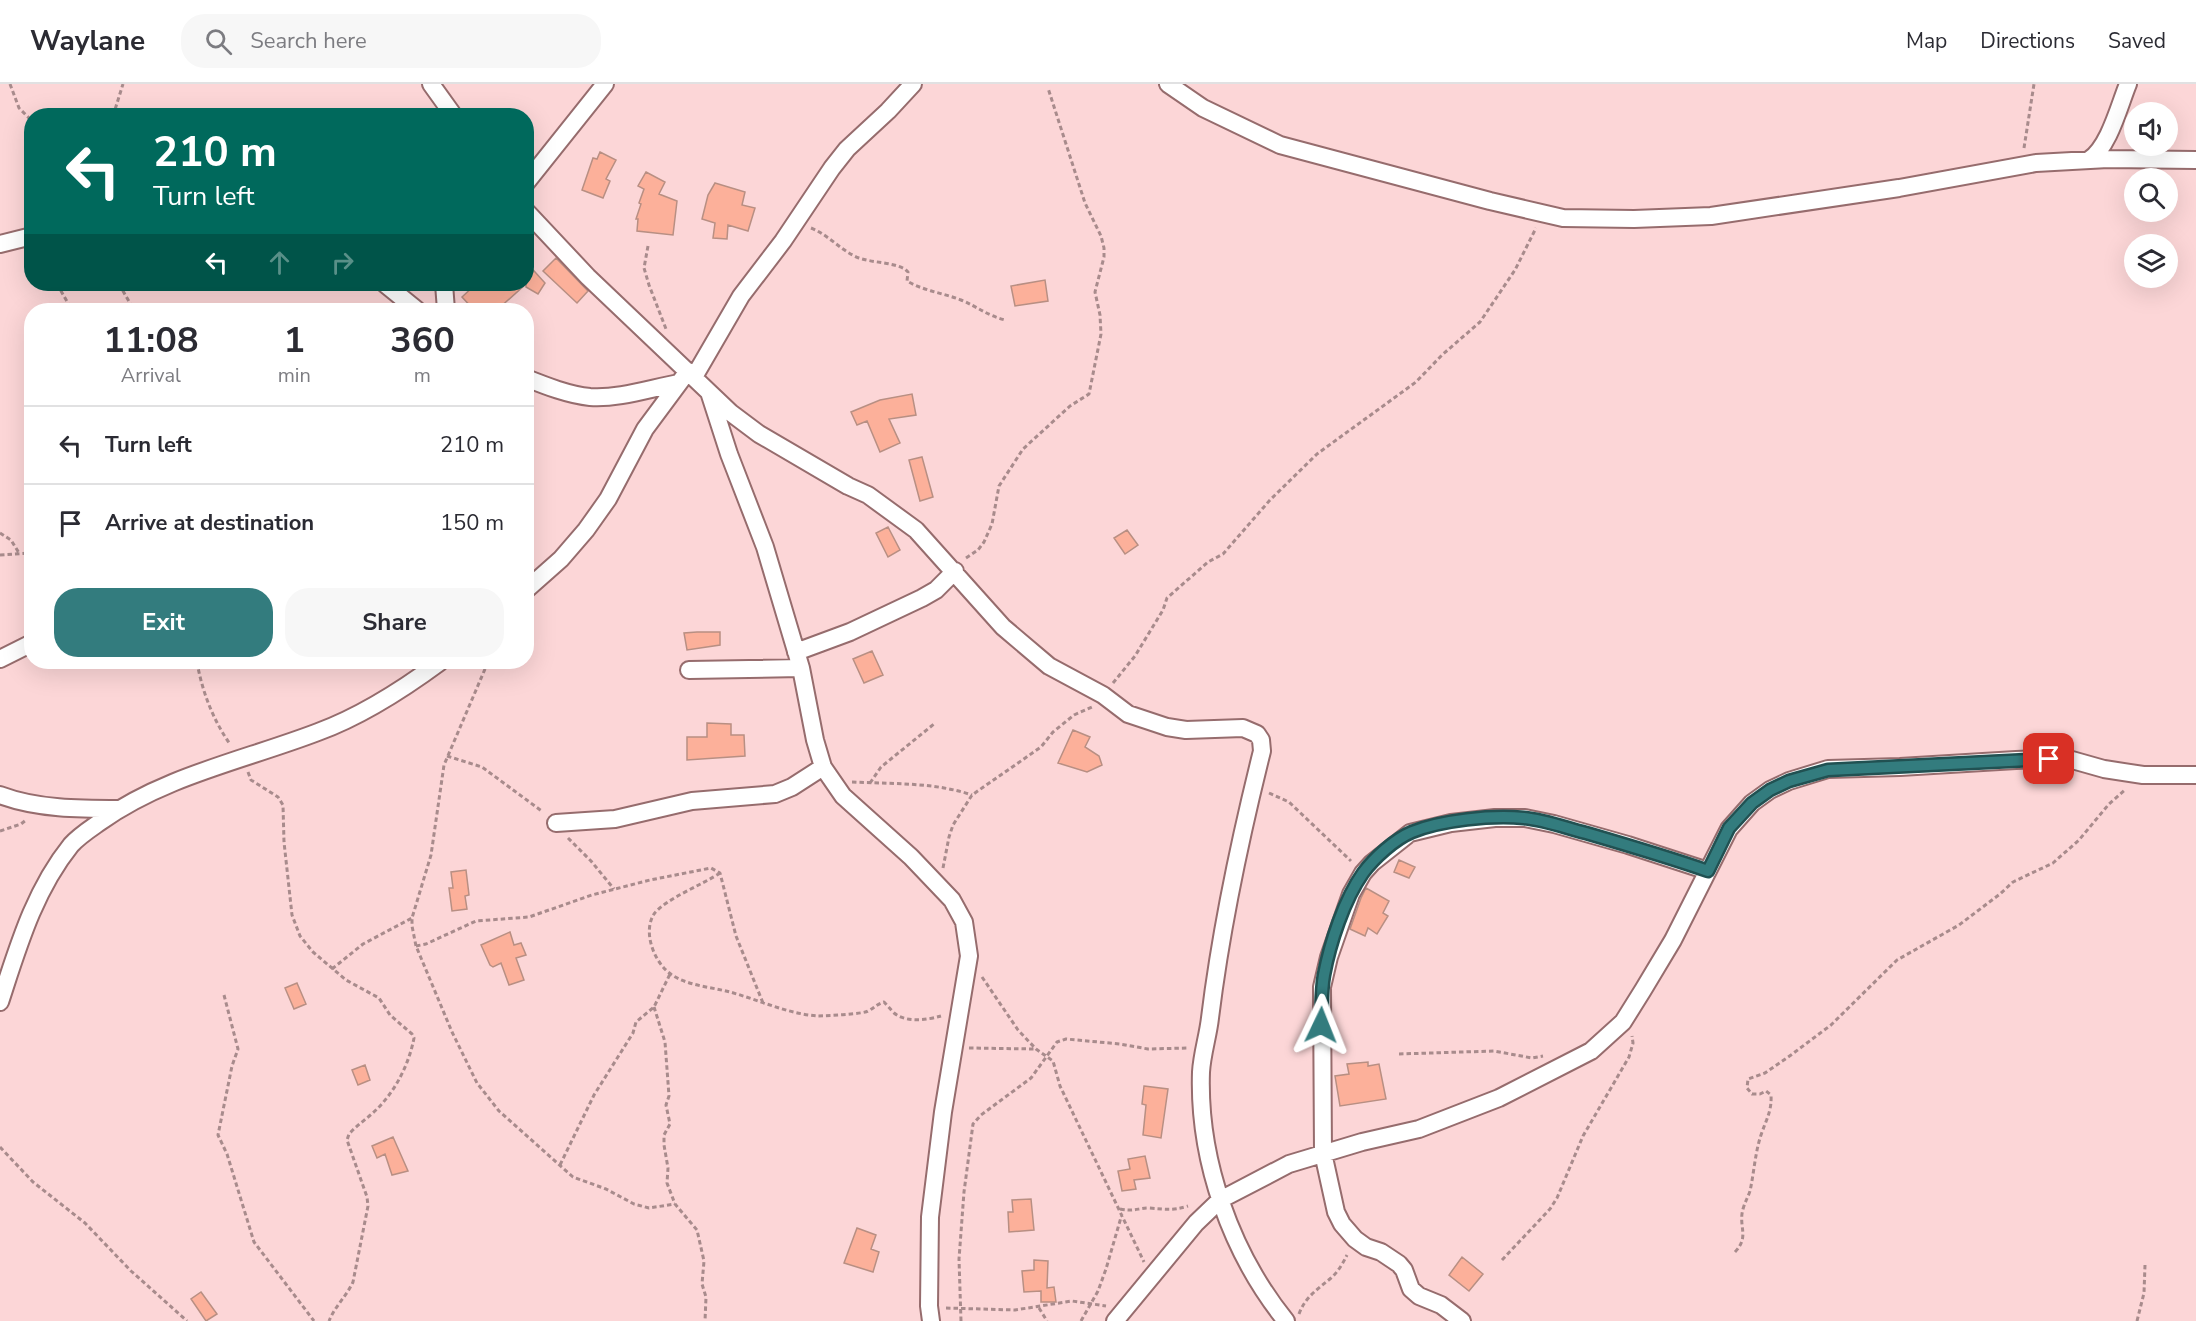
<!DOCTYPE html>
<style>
:root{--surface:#fff;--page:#f7f7f7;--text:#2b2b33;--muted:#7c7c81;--line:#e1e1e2;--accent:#337c7e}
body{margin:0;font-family:"Nunito Sans",sans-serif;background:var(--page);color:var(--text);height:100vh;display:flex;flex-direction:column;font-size:22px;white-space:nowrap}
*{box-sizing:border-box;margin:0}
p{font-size:20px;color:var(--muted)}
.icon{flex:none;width:33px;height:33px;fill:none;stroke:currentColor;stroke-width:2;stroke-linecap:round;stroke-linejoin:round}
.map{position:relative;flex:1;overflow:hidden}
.details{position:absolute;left:24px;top:219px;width:510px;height:366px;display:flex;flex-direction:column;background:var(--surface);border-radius:24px;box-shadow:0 6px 24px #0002}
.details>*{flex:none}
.top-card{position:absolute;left:24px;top:24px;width:510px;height:183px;border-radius:24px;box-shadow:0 6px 24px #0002;background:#00695c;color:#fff;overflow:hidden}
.buttons{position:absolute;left:2124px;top:18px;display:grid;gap:12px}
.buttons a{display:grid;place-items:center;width:54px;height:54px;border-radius:50%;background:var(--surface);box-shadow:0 6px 24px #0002;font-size:30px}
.pin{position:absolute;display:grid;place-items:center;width:51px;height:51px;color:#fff;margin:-26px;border-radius:12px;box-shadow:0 3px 9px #0006}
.me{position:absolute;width:66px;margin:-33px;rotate:2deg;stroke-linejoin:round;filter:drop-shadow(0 0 4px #0008)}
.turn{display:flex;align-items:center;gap:21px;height:126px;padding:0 30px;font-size:27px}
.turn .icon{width:78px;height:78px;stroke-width:2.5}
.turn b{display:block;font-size:42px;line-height:51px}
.lanes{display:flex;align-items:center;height:57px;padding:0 30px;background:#0003;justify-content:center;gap:30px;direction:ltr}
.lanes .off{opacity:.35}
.eta{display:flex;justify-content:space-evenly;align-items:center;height:102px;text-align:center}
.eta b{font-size:36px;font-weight:700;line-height:42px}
.button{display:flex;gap:12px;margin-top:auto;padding:12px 30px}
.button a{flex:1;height:69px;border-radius:24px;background:var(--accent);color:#fff;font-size:24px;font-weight:700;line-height:69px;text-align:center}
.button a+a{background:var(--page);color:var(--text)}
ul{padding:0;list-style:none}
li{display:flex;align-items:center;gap:18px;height:78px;padding:0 30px;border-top:2px solid var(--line)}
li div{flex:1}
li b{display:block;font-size:22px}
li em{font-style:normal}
header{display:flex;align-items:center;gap:36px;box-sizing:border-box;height:84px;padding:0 30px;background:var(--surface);border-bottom:2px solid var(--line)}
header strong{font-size:28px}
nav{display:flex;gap:33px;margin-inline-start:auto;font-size:21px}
.search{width:420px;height:54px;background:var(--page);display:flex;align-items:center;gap:15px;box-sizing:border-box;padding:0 21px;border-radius:24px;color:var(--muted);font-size:22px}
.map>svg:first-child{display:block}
.building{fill:#fcb09a;stroke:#b88f83;stroke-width:1.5}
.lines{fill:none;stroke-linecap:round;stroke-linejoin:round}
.minor-casing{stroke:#966c6d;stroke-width:20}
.path{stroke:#a88b8c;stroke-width:3;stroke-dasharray:4.5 3;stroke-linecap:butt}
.minor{stroke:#fff;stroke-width:16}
.route-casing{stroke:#215152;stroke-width:15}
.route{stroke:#337c7e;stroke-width:10}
</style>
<header>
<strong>Waylane</strong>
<div class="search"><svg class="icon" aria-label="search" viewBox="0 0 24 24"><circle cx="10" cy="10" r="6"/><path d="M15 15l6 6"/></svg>Search here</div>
<nav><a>Map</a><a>Directions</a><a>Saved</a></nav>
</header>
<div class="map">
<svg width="2196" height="1237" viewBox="0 0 2196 1237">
<rect width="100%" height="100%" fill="#fcd6d7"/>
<path class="building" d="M600 68 616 76 606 95 610 97 603 114 582 106 593 74 597 75Z
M646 88 665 98 659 110 677 117 673 151 637 147 638 135H636L641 120 639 119 644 105 638 102Z
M715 99 745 108 742 121 755 124 748 147 728 141 727 155 713 154 715 139 702 135 708 111Z
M556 174 588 207 577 219 543 187Z
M526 178 545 199 538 210 526 203V200L497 226H474L462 213 476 200H526Z
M1045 196 1048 217 1015 222 1011 202Z
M912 310 916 331 889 335 900 359 880 368 867 337 857 341 851 328 880 316Z
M922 373 933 413 920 417 909 376Z
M888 443 900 466 888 473 876 449Z
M1127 446 1138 461 1125 470 1114 454Z
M697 548H720V561L687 566 684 549Z
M872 567 883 591 864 599 853 575Z
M707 639 731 640V651H744L745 672 687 676V653H707Z
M1073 646 1090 653 1085 663 1099 672 1102 681 1087 688 1058 679Z
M1399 776 1415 783 1409 794 1394 788Z
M466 786 469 811 465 812 467 825 452 827 449 804H453L451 788Z
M1366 804 1389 817 1383 829 1388 832 1377 850 1368 844 1365 852 1350 845 1361 814Z
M510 848 514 861 521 859 526 871 516 874 524 896 509 901 501 879 493 883 490 881 481 861Z
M297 899 306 920 294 925 285 904Z
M1368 978V982L1379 980 1386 1015 1340 1022 1335 992 1349 990 1347 980Z
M365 981 370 996 358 1001 352 986Z
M1144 1002 1168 1005 1161 1054 1143 1051 1146 1021 1142 1020Z
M393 1053 408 1087 392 1091 385 1070 377 1074 372 1062Z
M1145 1072 1150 1094 1134 1096 1136 1105 1122 1107 1118 1087 1130 1085 1128 1075Z
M1031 1115 1034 1146 1009 1148 1008 1128H1013L1012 1116Z
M857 1144 876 1151 871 1165 879 1168 873 1188 844 1179Z
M1462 1173 1483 1190 1469 1207 1449 1191Z
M1034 1176 1048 1177 1047 1204 1054 1203 1056 1218H1041V1207L1024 1208 1022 1187 1034 1186Z
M201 1208 217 1230 206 1237 191 1215Z"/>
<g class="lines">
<defs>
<path id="minor" d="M431 0 454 32
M1168 0 1203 24 1280 61 1490 117 1563 134 1634 135 1711 132 1899 104 2036 79 2108 75 2196 76
M2089 76C2109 63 2119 22 2128 0
M526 99 605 0
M526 127 588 193 731 329 759 350 848 402 868 411 916 446 1003 543 1049 582 1103 611 1128 630 1167 643 1186 646 1243 644 1257 650 1261 656 1262 667C1240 755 1221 844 1210 934 1208 952 1202 970 1201 988 1198 1076 1231 1169 1286 1237
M0 160 32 152
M385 200 417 226
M444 200 446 226
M694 293 741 212 783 157 832 84 847 65 888 27 913 0
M526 294C546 302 569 311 590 313 619 315 651 304 679 299
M709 308 729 370 765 463 801 584 815 656 823 683 843 712 911 773 952 816 964 838 969 872 943 1028 930 1133 929 1222 931 1237
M526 506 561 475 586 446 608 415 645 345 688 287
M796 568 850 548 922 514 936 506 955 487
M0 575 32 559
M689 586 801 584
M0 711C37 725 80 725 119 725
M556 739 615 735 692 717 775 710 792 703 823 683
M0 918C18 863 34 807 71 761 79 752 90 745 100 738 164 692 245 676 318 648 362 632 402 606 440 578
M1115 1237 1196 1139 1220 1116 1289 1080 1362 1058 1419 1045 1499 1014 1591 967 1623 938 1643 906 1673 856 1729 745 1752 719 1770 706 1789 697 1828 685 1900 683 2016 676 2065 674 2104 685 2143 691H2196
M1462 1237 1441 1221 1419 1212 1411 1205 1404 1186 1399 1180 1381 1168 1366 1163 1355 1155 1342 1140 1336 1128 1323 1069 1322 903 1329 873 1351 810 1363 789 1372 779 1410 749 1451 739 1495 734H1525L1554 740 1628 761 1708 787"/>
</defs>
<use href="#minor" class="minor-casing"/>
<path class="path" d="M10 0 19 24 32 37
M113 32 123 0
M2024 64 2034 0
M811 144C829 151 841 167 859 174 874 179 891 178 905 185L908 188 907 197C924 207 943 209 961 216 978 223 986 231 1005 236
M648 162 644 184 649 201 666 245
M57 200 72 226
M119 200 134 226
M0 449 11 456 19 469
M0 471 32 469
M966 474 978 466 984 458 992 440 999 402 1023 365 1070 322 1089 310 1101 250 1100 231 1095 208 1104 173V164L1101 152 1085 119 1048 4
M197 578C202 607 213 636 230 660
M488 578 444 681 431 771 412 834V842L416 862 452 948 477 999 499 1027 573 1093 606 1105 634 1120 649 1124 675 1120
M1113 599 1135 572 1163 526 1167 514 1175 507 1208 478 1223 470 1270 416 1317 370 1416 298 1442 271 1480 238 1515 186 1536 144
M447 672 482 683 543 728
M248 688 251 696 278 713 283 721 284 758 292 831 300 852 313 868 346 896 379 914 390 931 412 950 414 954C409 980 396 1006 377 1025 368 1034 357 1041 349 1050L347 1056 367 1113 368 1122 353 1198C346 1213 335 1222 329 1237
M852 698C892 700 934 698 972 711
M870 699 881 683 934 640
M1269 709 1289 718 1351 777
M0 747 21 740 26 736
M568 754 591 777 614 805
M943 784 949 753 953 741 972 711 1041 663 1053 648 1074 631 1092 623
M720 789C704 800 665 815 654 830 642 849 655 880 672 891 689 902 711 903 730 908 759 916 788 930 818 932 825 932 864 930 868 927 874 924 877 920 884 918 887 921 890 925 894 929 906 939 927 936 941 932
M416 862 426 860 476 837 529 833 592 811 650 796 711 784 720 789 736 852 763 919
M332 885 363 860 412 834
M982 893 1018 946 1036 965 1053 977 1060 1002 1144 1178
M224 911 238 965 232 982 218 1051 227 1070 254 1158 314 1237
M654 923 665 958 669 1012 666 1021 670 1040 664 1051V1061L668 1084 667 1099 675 1120 697 1146 704 1177 702 1200 706 1213 705 1237
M969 964 1036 965
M1399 970 1494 967 1532 974 1543 972
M0 1063 33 1098 85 1139 131 1187 187 1237
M560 1081 594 1011 633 949 636 938 654 923 670 890
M1120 1125C1133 1128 1138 1124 1149 1124 1165 1125 1172 1127 1188 1122
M1735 1168C1750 1152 1738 1143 1743 1125 1745 1118 1748 1113 1750 1107 1754 1089 1755 1069 1761 1051 1766 1036 1772 1027 1771 1011L1766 1007 1760 1010H1752L1747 1004 1748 995 1765 989 1791 971 1831 941 1897 876 1959 841 2000 810 2013 798 2053 779 2079 756 2109 720 2126 705
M1502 1176 1550 1125 1557 1114 1583 1052 1629 973 1633 959 1632 952
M946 1224 1015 1226 1072 1217 1106 1222
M1039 1224 1047 1237
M1299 1230C1305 1213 1318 1205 1331 1194 1338 1188 1343 1179 1347 1171
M961 1237 959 1175 964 1108 973 1040 981 1031 1031 994 1057 958 1066 955 1120 960 1148 965 1187 964
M1081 1237 1098 1207 1106 1185 1122 1130
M2137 1237 2144 1209 2145 1181"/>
<use href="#minor" class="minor"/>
</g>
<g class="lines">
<defs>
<path id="route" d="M1321 941C1322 925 1321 907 1324 891 1330 859 1344 816 1363 789 1374 774 1395 755 1412 748 1442 736 1491 731 1524 734 1545 736 1566 744 1586 749 1627 761 1668 773 1708 787L1729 744 1752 719 1770 706 1789 697 1828 686 2049 675"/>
</defs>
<use href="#route" class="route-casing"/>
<use href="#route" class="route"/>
</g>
</svg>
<div class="buttons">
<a><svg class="icon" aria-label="sound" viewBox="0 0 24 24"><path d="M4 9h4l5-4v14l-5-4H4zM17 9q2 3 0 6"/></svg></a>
<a><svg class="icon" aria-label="search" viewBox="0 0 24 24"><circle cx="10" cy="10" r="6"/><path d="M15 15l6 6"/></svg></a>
<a><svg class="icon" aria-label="layers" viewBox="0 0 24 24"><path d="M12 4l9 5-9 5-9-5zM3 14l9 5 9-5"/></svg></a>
</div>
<div class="pin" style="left:2049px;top:675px;background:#d93025"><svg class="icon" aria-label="arrive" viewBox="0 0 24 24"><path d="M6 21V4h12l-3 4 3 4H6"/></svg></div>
<svg class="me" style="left:1321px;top:941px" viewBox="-20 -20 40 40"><path d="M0-17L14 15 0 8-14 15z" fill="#337c7e" stroke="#fff" stroke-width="4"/></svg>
<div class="top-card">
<div class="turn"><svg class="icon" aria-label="left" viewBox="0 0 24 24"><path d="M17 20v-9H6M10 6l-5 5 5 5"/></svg><div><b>210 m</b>Turn left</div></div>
<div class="lanes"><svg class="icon" aria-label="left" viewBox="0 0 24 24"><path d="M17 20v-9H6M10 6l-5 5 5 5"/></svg><svg class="icon off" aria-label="ahead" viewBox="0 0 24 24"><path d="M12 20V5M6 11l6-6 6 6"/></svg><svg class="icon off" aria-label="right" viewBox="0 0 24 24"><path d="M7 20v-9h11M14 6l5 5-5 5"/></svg></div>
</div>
<section class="details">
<div class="eta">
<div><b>11:08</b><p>Arrival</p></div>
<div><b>1</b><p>min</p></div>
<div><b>360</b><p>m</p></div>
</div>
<ul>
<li><svg class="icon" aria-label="left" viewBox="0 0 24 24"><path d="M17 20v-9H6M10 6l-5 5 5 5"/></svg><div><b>Turn left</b></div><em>210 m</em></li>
<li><svg class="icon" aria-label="arrive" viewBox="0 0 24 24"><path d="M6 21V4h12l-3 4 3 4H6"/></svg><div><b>Arrive at destination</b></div><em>150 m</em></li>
</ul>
<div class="button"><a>Exit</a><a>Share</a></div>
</section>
</div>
